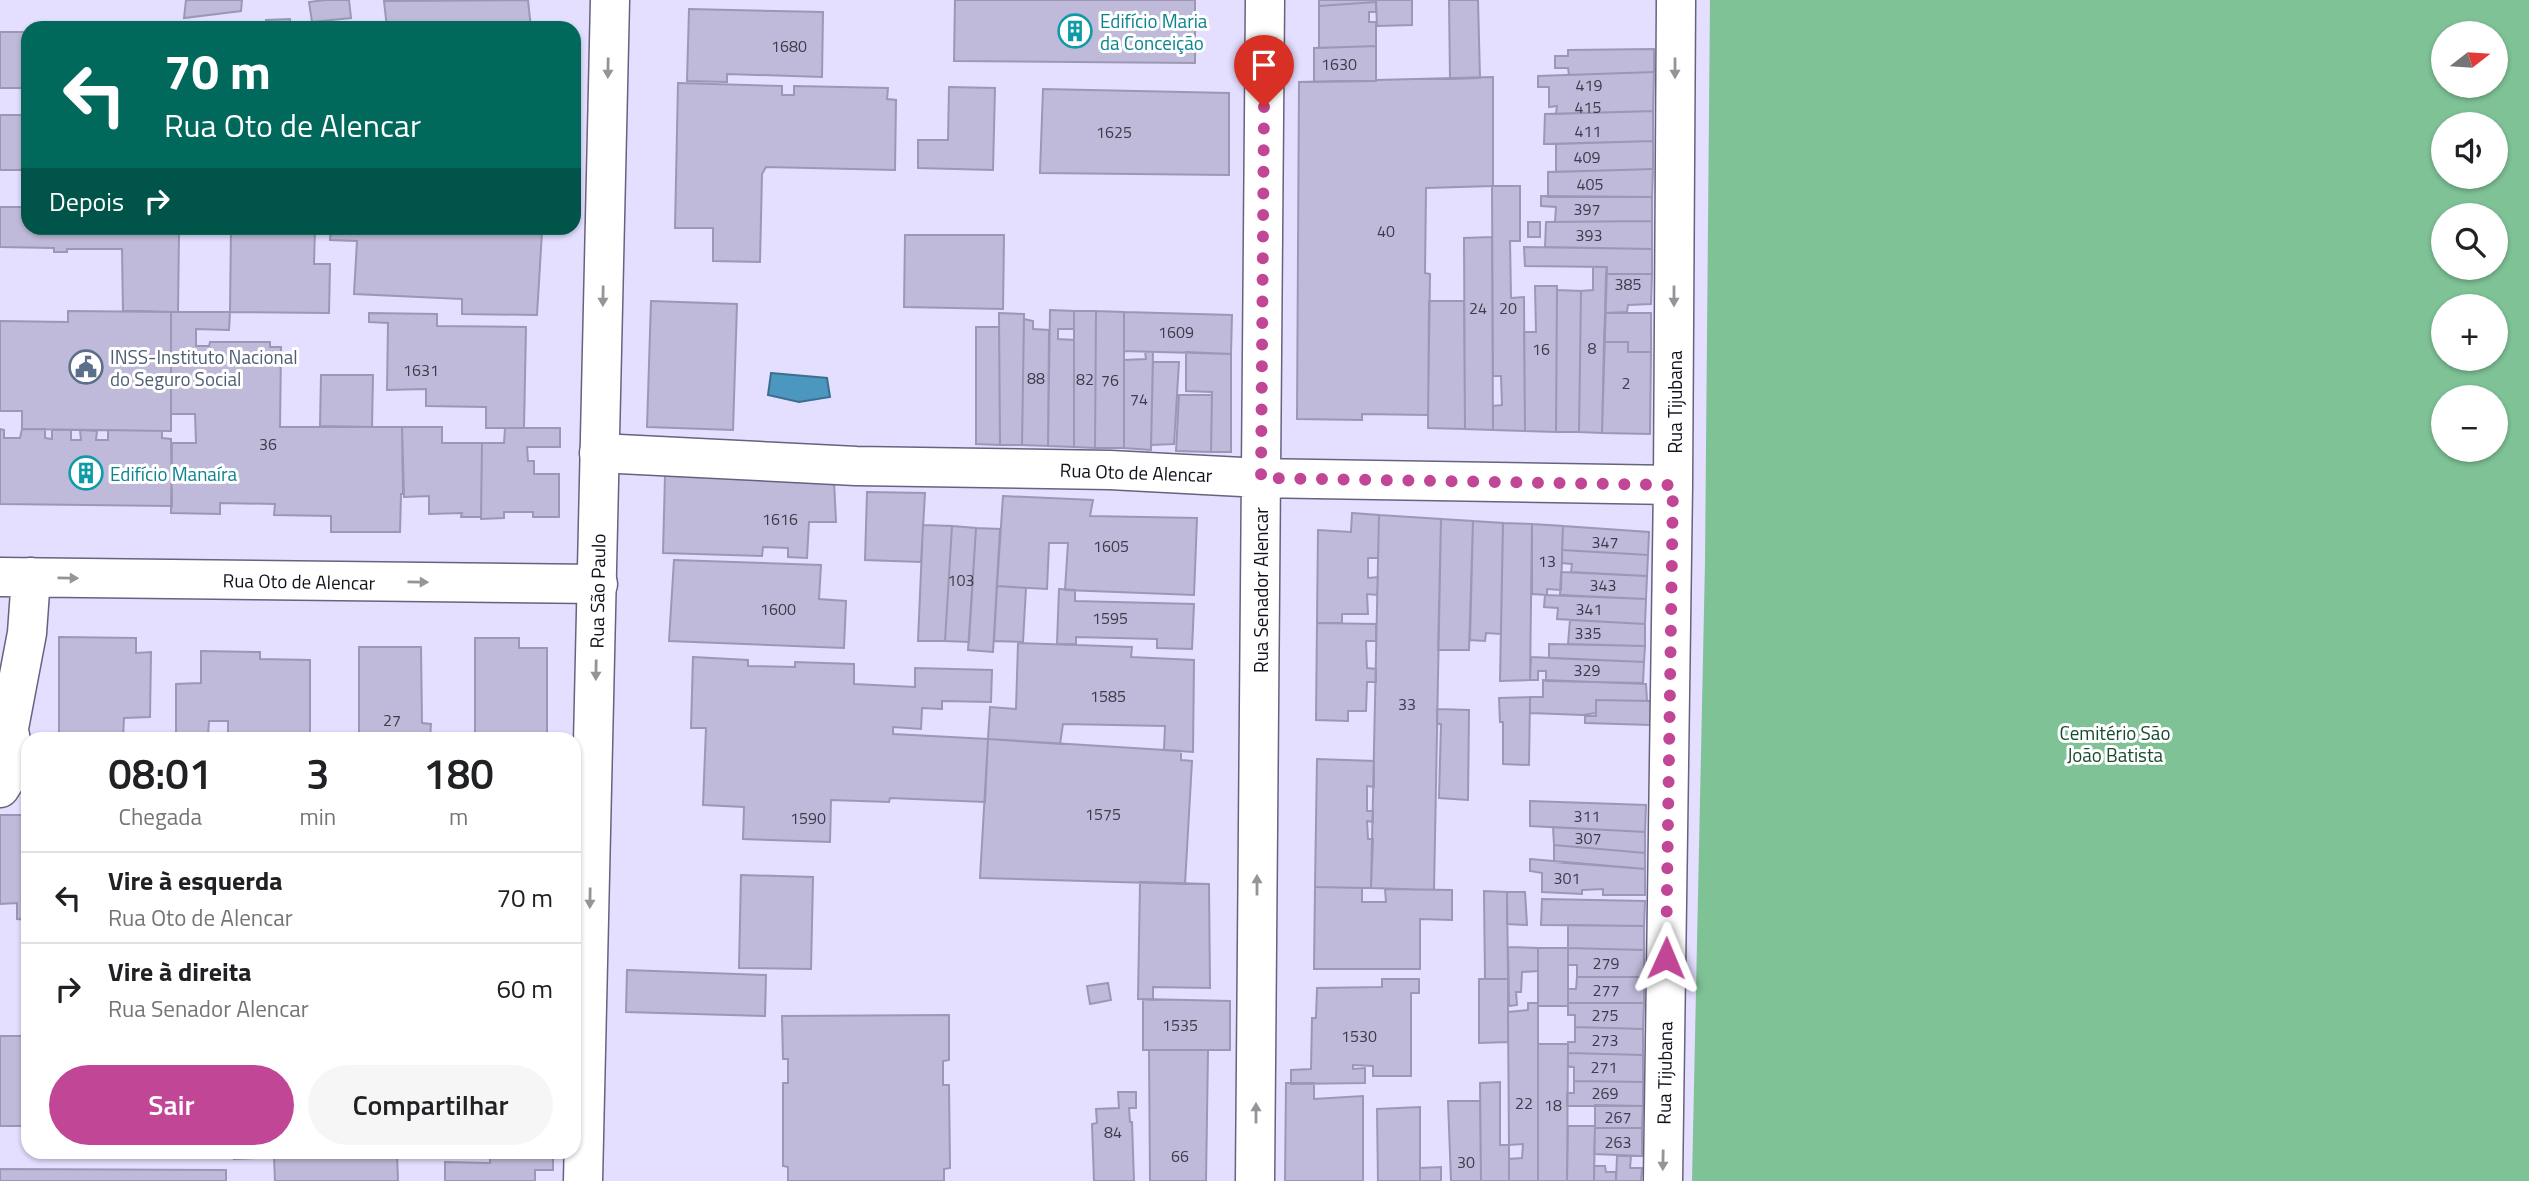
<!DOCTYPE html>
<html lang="pt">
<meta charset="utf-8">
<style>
:root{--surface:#fff;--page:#f6f6f6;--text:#202124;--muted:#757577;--line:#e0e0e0;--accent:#c24696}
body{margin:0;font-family:"Titillium Web",sans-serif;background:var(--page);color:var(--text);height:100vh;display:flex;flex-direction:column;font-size:26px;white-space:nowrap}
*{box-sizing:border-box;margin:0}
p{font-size:23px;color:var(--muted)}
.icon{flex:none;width:38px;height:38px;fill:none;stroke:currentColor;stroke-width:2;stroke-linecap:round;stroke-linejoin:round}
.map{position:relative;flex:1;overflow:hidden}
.drawer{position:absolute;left:21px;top:732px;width:560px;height:427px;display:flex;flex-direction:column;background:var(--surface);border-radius:21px;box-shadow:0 2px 5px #0004}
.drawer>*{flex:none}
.guide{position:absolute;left:21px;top:21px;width:560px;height:214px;border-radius:21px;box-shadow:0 2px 5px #0004;background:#00695c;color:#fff;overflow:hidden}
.needle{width:46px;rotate:73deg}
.controls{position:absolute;left:2431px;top:21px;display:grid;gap:14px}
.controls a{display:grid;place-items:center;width:77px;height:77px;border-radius:50%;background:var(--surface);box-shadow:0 2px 5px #0004;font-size:35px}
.pin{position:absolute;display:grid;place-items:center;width:60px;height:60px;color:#fff;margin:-72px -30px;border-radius:50% 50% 50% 0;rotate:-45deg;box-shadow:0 0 7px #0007}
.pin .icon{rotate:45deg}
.me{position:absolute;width:77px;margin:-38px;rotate:1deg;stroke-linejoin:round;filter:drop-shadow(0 0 5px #0008)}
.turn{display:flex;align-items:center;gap:24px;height:147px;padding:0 28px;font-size:32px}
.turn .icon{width:91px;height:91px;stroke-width:2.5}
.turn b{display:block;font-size:49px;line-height:60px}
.then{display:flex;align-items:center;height:66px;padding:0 28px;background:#0003;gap:14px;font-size:26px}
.eta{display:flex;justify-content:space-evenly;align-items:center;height:119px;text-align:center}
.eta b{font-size:42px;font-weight:600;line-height:49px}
.button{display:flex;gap:14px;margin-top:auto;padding:14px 28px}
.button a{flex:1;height:80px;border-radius:42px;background:var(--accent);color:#fff;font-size:28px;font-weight:600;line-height:80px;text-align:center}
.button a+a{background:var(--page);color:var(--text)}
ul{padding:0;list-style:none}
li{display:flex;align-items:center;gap:21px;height:91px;padding:0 28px;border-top:2px solid var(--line)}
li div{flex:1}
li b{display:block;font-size:26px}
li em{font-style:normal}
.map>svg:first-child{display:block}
.green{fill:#7ec296;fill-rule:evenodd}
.water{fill:#4c97bf;stroke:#3b6f8e;stroke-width:2}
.building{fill:#bfbad9;stroke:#9c97b5;stroke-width:2;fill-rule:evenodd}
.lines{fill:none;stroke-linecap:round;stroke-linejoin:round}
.minor-casing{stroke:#67627e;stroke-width:41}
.major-casing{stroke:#67627e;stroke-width:41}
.minor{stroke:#fff;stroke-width:38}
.major{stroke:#fff;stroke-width:38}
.oneway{fill:#959499}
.route{stroke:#c24696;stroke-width:12;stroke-dasharray:0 21.6}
.labels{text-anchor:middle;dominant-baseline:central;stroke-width:6;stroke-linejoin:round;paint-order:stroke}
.number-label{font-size:16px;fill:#3e3b4b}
.culture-label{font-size:19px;fill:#0d838f;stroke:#fff;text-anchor:start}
.service-label{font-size:19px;fill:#4e5e75;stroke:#fff;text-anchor:start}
.street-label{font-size:19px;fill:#13111c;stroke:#fff}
.park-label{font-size:19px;fill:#174b2d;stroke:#fff}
</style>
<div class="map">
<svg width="2529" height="1181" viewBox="0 0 2529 1181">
<rect width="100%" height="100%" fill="#e4deff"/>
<path class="green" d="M1710 0H2529V1181H1692L1705 562ZM2443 33H2496V86H2443ZM2443 124H2496V177H2443ZM2443 215H2496V268H2443ZM2443 306H2496V359H2443ZM2443 397H2496V450H2443Z"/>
<path class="water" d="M771 373 827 378 830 397 799 402 768 395Z"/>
<path class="building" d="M186 0H242L241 11 184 18Z
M325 0H349L351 18 312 22 309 2Z
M528 0 531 28H387L384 1Z
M955 0H1195V63L954 61Z
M1319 0H1376V2L1319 6Z
M1376 0H1412V25L1377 26Z
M1449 0H1478L1480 78 1450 79Z
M1376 2V12H1369V22H1376V46L1319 48V6Z
M689 9 823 12 822 77 727 74V82L687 81Z
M290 19V28H257L266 25V20Z
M0 32H28V88H0Z
M1376 46V81L1314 82V48Z
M1654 49V72L1569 75 1568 68H1555V56H1568V50Z
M1654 72 1653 111 1556 114 1557 106 1549 107V87H1538V76Z
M1493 77V186L1426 188 1425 273 1430 274 1428 415 1362 414V420L1297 419 1299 82Z
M678 83 782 86V95H794V86L888 88 887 99 896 100 895 170 766 167 762 174 760 262 713 261V228H675Z
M949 87 995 88 993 170 918 168V140H948Z
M1043 89 1229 93V175L1040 173Z
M1653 111V141L1544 144 1545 114Z
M0 115H28V170H0Z
M1653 141V169L1556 172V144Z
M1653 169 1652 197H1548V172Z
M1492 186H1520V241H1510L1511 298 1524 297 1525 431 1493 430V406L1502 405 1501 376H1493Z
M1541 196 1652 197V221L1555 222 1556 207 1541 206Z
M0 207H28V228H175V233L179 232 178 312 123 311 122 249H67V252H54V248L0 247Z
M1652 221V249L1545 247 1546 222Z
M1528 222H1540V237H1528Z
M231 228H315L314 264H330L329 313 230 312Z
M331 228H539V233L542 232 537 315 462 314V299L354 294 357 241 330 240Z
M905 235H1004L1003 309 904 307Z
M1492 237 1493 430 1465 429 1464 238Z
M1524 247 1652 249V274H1606L1607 267 1525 266Z
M1593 267H1607L1602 433 1579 432 1581 291 1593 290Z
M1606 274H1652L1651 304 1628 305 1627 312 1605 313Z
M1535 286H1557L1556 432 1525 431 1524 332H1536Z
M1557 290 1581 291 1579 432H1556Z
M651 301 737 304 733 430 647 427Z
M1429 301H1464L1465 429 1428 428Z
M1050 310 1074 311V329H1058V339L1074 340V447L1048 446Z
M68 311 171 312V431L22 429V411H0V321L68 322Z
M1074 311H1096L1095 448 1074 447Z
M1096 311 1124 312V448H1095Z
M171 312H230L229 330 196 329V346H209L210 342H270V347H281L280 427H402L403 494H401L400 532H331V516L274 515 275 504 220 503V514L171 513 172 443H196L195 414H171Z
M1124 312 1232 315 1231 354 1124 351Z
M369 313 437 314V326L526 327 524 428H486V407L426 406V389L387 390 388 323 369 322Z
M999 313 1024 314 1022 445H1000Z
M1605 313H1651V352H1628V342H1604Z
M1024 319 1033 321V329L1049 330 1048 446 1022 445Z
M976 327H999L1000 445 976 444Z
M1604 342H1628V352H1651L1650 434 1602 433Z
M1145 352H1153L1151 450 1124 448V360L1146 359Z
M1186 352 1231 354V452H1211L1212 392 1186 391Z
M1153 362H1179L1174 444 1151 445Z
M321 375H373L372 427 320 426Z
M1179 395H1212L1211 452 1176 451Z
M402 427H442V443H482L481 517H461L462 513 429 514V496L404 497Z
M505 428H560V447H527L528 461H534V474H559V517H533V512H504V518L481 519 482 443H504Z
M0 429 4 430V438H20L22 429H45V438L52 439V430H71V440H81L80 430 97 431 96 440H108V430L162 431V438L171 439 172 506 0 504Z
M665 475 834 481 836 522H809L807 558 788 557V548L763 547 762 556 663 553Z
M867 492 925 493 921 562 865 560Z
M1003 496 1093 500 1090 516 1197 518 1194 595 1065 590 1068 543H1049L1047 589 997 586Z
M1352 513 1379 515 1378 558H1368V578L1378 577 1377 595 1367 594 1368 614H1342V623H1317L1318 530 1351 532Z
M1379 515 1441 519 1434 890 1371 888Z
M1441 519 1473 521 1469 650H1438Z
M1473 521 1503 523 1501 634 1486 633 1485 641 1470 640Z
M1503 523 1532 524 1530 680 1500 681Z
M1532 524 1563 526 1561 590 1547 589V595L1532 594Z
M923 525 952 526 945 641H918Z
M952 526 976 528 969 642 945 641Z
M1563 526 1649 532 1648 555 1562 550Z
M976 528 1000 529 993 652 968 650Z
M1562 550 1648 555 1647 576 1571 572 1572 564 1562 563Z
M674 560 821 565 819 599 846 601 844 648 669 641Z
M1561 572 1647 576 1646 599 1560 595Z
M997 586 1026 588 1023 642 994 641Z
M1059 589 1075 590V601L1194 604 1192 649 1157 648V639L1076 637V644H1057Z
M1545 595 1646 599 1645 624 1557 619 1558 608 1544 607Z
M1570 620 1645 624V646L1568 644Z
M1317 623 1376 624V641H1366L1367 668 1376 669V682H1367L1366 711H1348V721L1316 720Z
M59 637 136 638V653L151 652 150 717 124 718 123 738H59Z
M475 638H519V648H547V738H475Z
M1018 643 1132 647 1131 657 1194 660 1193 752 1164 750 1165 726 1063 724 1060 744 988 739 990 707 1016 709Z
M1549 644 1645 646 1644 662 1549 658Z
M359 647H421L422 723 431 724 430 738H359Z
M201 651 260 652V659L310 660V738H176V684L201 683ZM209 721H228V735H208Z
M693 657 748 660V666L795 667V662L854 664V684L915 687V668L992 670 991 702 942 701V709L922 708 921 729 893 727V734L988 739 985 802 890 798 889 802 831 800 830 842 743 839 744 807 703 805 706 728H691Z
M1531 657 1644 662 1643 683 1546 681V671H1538V680H1530Z
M1543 680 1646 684 1647 701 1596 700V713L1583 715 1530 713V697H1543Z
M1530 697 1529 765 1503 764V722H1500L1499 698Z
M1596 700 1651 701V725L1585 723V716H1596Z
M1437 709 1469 710 1468 800 1439 798 1441 724 1437 723Z
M988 739 1181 751V760L1192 761 1185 884 980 878Z
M1317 759 1374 761V787L1367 786V811H1373V822L1367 821 1368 839H1373L1371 888 1315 887Z
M1530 801 1646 805 1645 832 1530 826Z
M0 815H28V920L17 919V903L0 904Z
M1553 827 1645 832V853L1554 845Z
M1554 845 1645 853V869L1554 862Z
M1530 859 1645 869V895H1603V889L1582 890V894L1542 892V873L1530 871Z
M741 875 813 877 811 969 739 968Z
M1140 882 1209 884 1210 988 1153 987V1000L1138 999Z
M1315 887 1362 888V902H1386L1385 889 1452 890V920L1420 919V969H1314Z
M1484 891 1507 892 1508 979H1485Z
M1507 892H1525L1527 925 1507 924Z
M1542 899 1645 901 1644 926 1541 925Z
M1568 925 1644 926V950L1568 948Z
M1508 947 1538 948V971L1522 972 1521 992H1516L1517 1005 1509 1006Z
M1538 948H1568V1006H1538Z
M1568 948 1644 950V977H1577V965H1568Z
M627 970 766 975 765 1016 626 1012Z
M1577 977H1644V1003H1568V989H1576Z
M1382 979H1419V993H1411V1076H1373V1066L1353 1065V1069L1365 1068V1083L1291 1084V1070L1311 1069 1312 1018H1316L1317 988 1382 987Z
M1479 979H1508V1042L1479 1043Z
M1108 983 1111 1000 1090 1004 1087 986Z
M1143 999 1230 1001V1050H1143Z
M1528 1003H1538V1181H1509V1159L1522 1158 1523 1144 1509 1145 1508 1012 1528 1010Z
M1568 1003H1644L1643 1029 1575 1027V1015H1568Z
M949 1015V1060L943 1061V1085H949L950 1168 944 1169V1181H788V1167L783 1166V1083H788V1059H783L782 1016Z
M1575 1027 1643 1029V1055L1568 1053V1042H1575Z
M0 1036H28V1126H0Z
M1538 1044H1568L1567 1181H1538Z
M1149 1050H1208L1206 1181H1150Z
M1568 1053 1643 1055V1082L1574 1081V1067L1568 1066Z
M1574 1081 1643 1082V1106H1567V1093H1574Z
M1500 1082V1145H1509V1181H1481L1480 1083Z
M1286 1083H1314V1099L1363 1096V1181H1285Z
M1118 1092H1136V1108H1129L1130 1122H1132L1134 1181H1094L1092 1124 1097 1123 1096 1109 1119 1108Z
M1448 1101H1480L1481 1181H1451Z
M1595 1105 1643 1106 1642 1128H1595Z
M1420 1107V1181H1378L1377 1109Z
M1568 1126H1595L1594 1181H1567Z
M1595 1128H1642V1156L1594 1154Z
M234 1152H397L398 1181H275L274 1157 234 1159Z
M490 1152H553V1170H535V1181H445V1162L490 1163Z
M1617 1156H1631L1630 1168H1642L1641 1181H1616Z
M1594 1166H1605L1606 1172H1616V1181H1594Z
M1441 1167V1181H1420V1168Z
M0 1169 226 1170V1181H0Z"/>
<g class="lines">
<defs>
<path id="minor" d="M599 453 856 466 1110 470 1261 478 1673 485
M0 577 598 584
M0 712C15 735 16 766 0 788
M9 728 27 633 31 577
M1255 1181 1265 0
M1663 1181 1673 485 1676 0"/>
<path id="major" d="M583 1181 610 0"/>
</defs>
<use href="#minor" class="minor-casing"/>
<use href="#major" class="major-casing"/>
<use href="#minor" class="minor"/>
<use href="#major" class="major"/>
</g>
<defs><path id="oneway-solid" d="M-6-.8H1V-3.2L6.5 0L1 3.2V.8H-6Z" transform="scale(1.75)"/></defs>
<g class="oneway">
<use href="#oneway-solid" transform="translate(608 68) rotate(91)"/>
<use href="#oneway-solid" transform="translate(1675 68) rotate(90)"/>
<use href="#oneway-solid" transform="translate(603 296) rotate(91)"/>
<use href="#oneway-solid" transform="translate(1674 296) rotate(90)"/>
<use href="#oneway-solid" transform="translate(68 578) rotate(1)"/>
<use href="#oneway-solid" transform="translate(418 582) rotate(1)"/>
<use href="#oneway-solid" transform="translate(596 670) rotate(91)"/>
<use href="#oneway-solid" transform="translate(1257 885) rotate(-90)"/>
<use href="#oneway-solid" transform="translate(590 898) rotate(91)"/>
<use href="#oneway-solid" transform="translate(1256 1113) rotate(-90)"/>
<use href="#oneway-solid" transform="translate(1663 1160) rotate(91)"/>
</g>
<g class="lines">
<path class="route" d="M1264 107 1261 478 1673 485 1666 958"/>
</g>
<defs>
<symbol id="building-ring" viewBox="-11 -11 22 22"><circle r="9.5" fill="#fff" stroke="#0f9aa8" stroke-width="1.5"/><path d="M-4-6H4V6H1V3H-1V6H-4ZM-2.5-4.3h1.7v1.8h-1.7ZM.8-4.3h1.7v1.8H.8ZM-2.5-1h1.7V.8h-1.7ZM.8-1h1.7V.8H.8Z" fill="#0f9aa8"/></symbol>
<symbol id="civic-ring" viewBox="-11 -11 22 22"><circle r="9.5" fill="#fff" stroke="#5c6f8a" stroke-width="1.5"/><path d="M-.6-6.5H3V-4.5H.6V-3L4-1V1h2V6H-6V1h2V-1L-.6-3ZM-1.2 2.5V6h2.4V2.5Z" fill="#5c6f8a"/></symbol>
</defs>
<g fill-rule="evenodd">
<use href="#building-ring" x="1056" y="12" width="38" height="38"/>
<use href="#civic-ring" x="67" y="348" width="38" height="38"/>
<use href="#building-ring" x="67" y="454" width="38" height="38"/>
</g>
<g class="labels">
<g class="number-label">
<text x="789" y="46">1680</text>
<text x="1339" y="64">1630</text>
<text x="1589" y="85">419</text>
<text x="1588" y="107">415</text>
<text x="1588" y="131">411</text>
<text x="1114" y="132">1625</text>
<text x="1587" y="157">409</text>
<text x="1590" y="184">405</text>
<text x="1587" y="209">397</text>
<text x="1386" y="231">40</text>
<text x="1589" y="235">393</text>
<text x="1628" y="284">385</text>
<text x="1478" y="308">24</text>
<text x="1508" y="308">20</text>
<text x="1176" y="332">1609</text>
<text x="1592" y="348">8</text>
<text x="1541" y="349">16</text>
<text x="421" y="370">1631</text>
<text x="1036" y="378">88</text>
<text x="1085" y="379">82</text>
<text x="1110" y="380">76</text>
<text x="1626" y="383">2</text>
<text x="1139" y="399">74</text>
<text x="268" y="444">36</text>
<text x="780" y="519">1616</text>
<text x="1605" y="542">347</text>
<text x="1111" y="546">1605</text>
<text x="1547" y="561">13</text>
<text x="961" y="580">103</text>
<text x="1603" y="585">343</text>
<text x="778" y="609">1600</text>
<text x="1589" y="609">341</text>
<text x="1110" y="618">1595</text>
<text x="1588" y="633">335</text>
<text x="1587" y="670">329</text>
<text x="1108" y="696">1585</text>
<text x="1407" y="704">33</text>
<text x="392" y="720">27</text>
<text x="1103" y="814">1575</text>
<text x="1587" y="816">311</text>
<text x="808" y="818">1590</text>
<text x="1588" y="838">307</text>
<text x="1567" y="878">301</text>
<text x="1606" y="963">279</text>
<text x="1606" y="990">277</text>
<text x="1605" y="1015">275</text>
<text x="1180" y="1025">1535</text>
<text x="1359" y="1036">1530</text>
<text x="1605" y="1040">273</text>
<text x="1604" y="1067">271</text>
<text x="1605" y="1093">269</text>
<text x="1524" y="1103">22</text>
<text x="1553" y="1105">18</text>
<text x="1618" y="1117">267</text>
<text x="1113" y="1132">84</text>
<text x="1618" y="1142">263</text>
<text x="1180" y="1156">66</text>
<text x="1466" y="1162">30</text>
</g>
<g class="culture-label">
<text x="1100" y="20">Edifício Maria<tspan x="1100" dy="22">da Conceição</tspan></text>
<text x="110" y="473">Edifício Manaíra</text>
</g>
<g class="service-label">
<text x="110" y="356">INSS-Instituto Nacional<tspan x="110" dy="22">do Seguro Social</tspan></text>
</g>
<g class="street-label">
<text transform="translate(1674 402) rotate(-90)">Rua Tijubana</text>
<text transform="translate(1136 472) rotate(2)">Rua Oto de Alencar</text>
<text transform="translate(299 581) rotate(1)">Rua Oto de Alencar</text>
<text transform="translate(1260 590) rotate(-90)">Rua Senador Alencar</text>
<text transform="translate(597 591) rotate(-89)">Rua São Paulo</text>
<text transform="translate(1664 1073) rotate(-89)">Rua Tijubana</text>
</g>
<g class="park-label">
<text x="2115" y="732">Cemitério São<tspan x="2115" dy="22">João Batista</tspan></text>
</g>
</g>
</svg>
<div class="controls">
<a><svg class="needle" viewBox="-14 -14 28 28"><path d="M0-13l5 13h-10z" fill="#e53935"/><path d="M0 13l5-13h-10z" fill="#757577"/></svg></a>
<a><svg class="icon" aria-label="sound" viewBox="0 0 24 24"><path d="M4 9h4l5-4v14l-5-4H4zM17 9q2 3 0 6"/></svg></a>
<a><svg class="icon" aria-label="search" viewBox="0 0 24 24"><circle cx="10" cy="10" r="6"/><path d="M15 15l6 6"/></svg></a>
<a>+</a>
<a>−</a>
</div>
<div class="pin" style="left:1264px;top:107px;background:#d93025"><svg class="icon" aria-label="arrive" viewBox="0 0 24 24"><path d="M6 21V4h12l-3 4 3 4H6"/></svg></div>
<svg class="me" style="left:1666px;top:958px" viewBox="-20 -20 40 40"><path d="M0-17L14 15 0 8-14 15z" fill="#c24696" stroke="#fff" stroke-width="4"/></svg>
<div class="guide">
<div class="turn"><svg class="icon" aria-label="left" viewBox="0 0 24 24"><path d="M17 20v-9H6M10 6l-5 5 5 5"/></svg><div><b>70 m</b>Rua Oto de Alencar</div></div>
<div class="then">Depois<svg class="icon" aria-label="right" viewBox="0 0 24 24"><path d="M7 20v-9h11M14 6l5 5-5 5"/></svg></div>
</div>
<section class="drawer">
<div class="eta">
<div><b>08:01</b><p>Chegada</p></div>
<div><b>3</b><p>min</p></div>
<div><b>180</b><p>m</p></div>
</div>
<ul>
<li><svg class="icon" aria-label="left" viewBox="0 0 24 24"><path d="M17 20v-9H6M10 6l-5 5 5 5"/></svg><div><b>Vire à esquerda</b><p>Rua Oto de Alencar</p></div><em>70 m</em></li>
<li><svg class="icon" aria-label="right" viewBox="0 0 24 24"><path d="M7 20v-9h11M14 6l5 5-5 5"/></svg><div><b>Vire à direita</b><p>Rua Senador Alencar</p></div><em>60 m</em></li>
</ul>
<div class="button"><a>Sair</a><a>Compartilhar</a></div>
</section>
</div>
